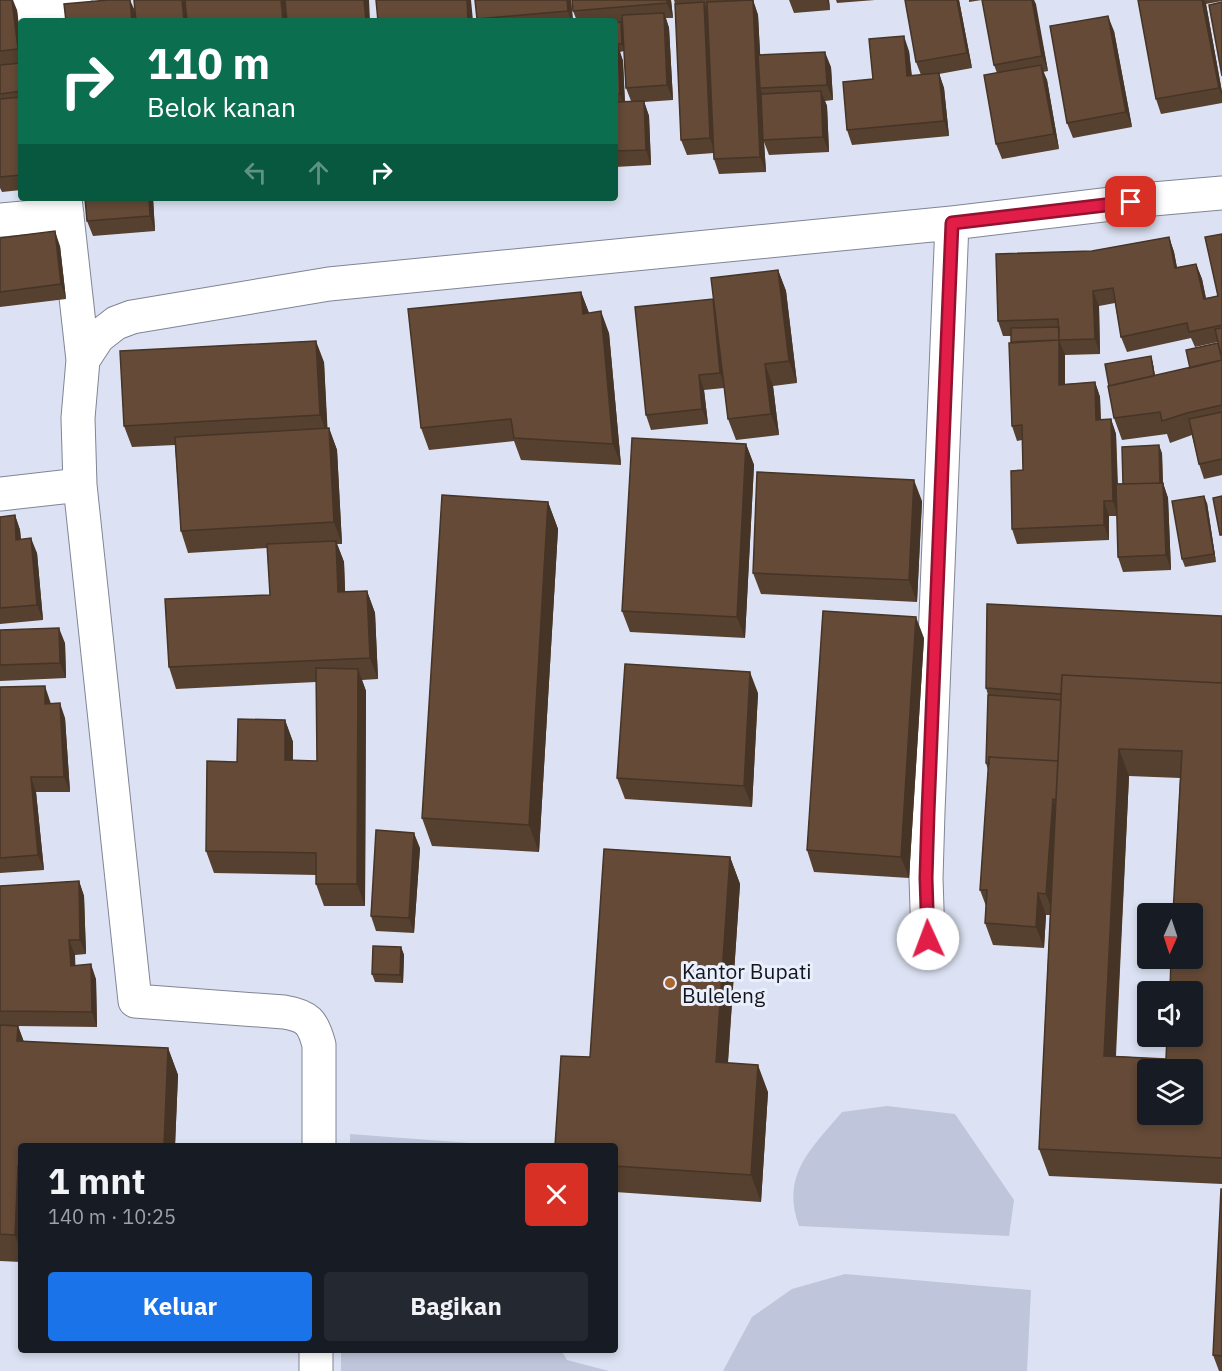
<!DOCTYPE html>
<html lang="id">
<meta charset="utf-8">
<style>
:root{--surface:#171b24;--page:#242831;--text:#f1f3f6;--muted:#9ea1a6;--accent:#1a73e8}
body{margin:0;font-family:"IBM Plex Sans",sans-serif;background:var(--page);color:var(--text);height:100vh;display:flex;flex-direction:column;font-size:22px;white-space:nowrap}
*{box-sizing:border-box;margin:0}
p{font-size:20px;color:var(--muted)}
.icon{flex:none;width:33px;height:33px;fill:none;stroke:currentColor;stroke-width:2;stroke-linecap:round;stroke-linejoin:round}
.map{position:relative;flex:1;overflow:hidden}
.side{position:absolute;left:18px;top:1143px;width:600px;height:210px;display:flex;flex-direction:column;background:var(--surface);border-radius:6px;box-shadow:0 3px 9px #0003}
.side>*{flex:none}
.top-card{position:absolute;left:18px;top:18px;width:600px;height:183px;border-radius:6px;box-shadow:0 3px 9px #0003;background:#0b6e4f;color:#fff;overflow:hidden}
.needle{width:39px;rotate:183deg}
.tools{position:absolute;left:1137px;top:903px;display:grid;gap:12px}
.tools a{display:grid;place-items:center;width:66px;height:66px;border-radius:6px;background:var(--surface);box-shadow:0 3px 9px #0003;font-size:30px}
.pin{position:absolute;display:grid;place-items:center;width:51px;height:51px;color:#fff;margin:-26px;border-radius:12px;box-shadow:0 3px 9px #0006}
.me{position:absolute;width:66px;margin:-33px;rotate:358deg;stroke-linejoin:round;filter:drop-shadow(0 0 4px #0008)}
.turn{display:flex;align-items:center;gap:21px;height:126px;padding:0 30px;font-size:27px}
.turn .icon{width:78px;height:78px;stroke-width:2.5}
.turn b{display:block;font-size:42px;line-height:51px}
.lanes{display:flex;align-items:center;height:57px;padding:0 30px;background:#0003;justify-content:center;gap:30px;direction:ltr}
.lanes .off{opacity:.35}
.round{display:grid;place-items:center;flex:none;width:63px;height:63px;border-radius:6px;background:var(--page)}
.headline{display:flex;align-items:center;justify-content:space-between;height:102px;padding:0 30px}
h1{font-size:36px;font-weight:700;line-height:45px}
.action{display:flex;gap:12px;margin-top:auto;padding:12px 30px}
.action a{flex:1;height:69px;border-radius:6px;background:var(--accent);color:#fff;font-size:24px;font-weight:700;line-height:69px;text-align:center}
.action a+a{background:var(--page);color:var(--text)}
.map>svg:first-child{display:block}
.green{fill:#bfc6db}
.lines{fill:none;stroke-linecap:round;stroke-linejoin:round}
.minor-casing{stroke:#808595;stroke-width:35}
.minor{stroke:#fff;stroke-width:33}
.wall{fill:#56402f;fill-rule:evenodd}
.shaded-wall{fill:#463426}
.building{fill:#644a37;stroke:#463426;stroke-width:1.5;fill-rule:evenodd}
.route-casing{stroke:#92132f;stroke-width:15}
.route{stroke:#e11d48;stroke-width:10}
.poi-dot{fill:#a86632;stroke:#eaeffd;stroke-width:2}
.labels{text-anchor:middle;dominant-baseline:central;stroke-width:6;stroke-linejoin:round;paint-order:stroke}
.poi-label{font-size:21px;fill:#13151b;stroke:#eaeffd;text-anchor:start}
</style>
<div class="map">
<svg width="1222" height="1371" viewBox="0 0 1222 1371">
<rect width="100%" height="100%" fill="#dce2f3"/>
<path class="green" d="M887 1106 955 1114 1014 1200 1009 1236 799 1226C780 1175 812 1148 842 1112Z
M350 1134 510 1146H350Z
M845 1274 1031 1290 1027 1371H723L752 1317 792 1289Z
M341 1350H561L567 1360 609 1371H341Z"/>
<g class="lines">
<defs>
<path id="minor" d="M0 8 75 0
M65 198 83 360
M0 220 67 214
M0 494 80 485
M928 939 926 878 928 812 952 223
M319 1146V1045C313 1022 308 1016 284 1012L135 1001 80 485 78 418 83 360 98 337 116 323 132 317 329 284 952 223 1153 199 1222 193
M316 1371V1350"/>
</defs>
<use href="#minor" class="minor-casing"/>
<use href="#minor" class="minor"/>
</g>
<path class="wall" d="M0 0 17 10 21 44V190L2 192 0 188Z
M475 0H571L573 21H478Z
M572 0H671L673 18H666L669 28 673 100 644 102 649 116 651 165 615 167V23L621 22 623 28V22H615V21H577L573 11ZM624 51 626 88 631 101H625L623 61 620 52Z
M674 0H753L758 15 760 54 831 67 833 100 825 101 827 106 829 152 769 155 764 142 766 172 719 174 714 159V153L687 155 681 140 675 4Z
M789 0H829L830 10 794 13Z
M836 0H875L837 3Z
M905 0H959L972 68 939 74 944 88 949 136 852 145 847 130 873 79 909 51 912 76 921 75 916 62Z
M969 0H1034L1048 71 1043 72 1047 80 1059 149 1002 159 996 144 997 73 994 65 982 0 969 2Z
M1138 0H1222V1L1206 4 1222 92V103L1161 114 1156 99Z
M1114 31 1132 127 1073 138 1067 123Z
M153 198 155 231 93 236 87 221Z
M241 198H283L242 201Z
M1222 234V475L1204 479 1199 464 1192 435 1170 443 1167 434 1122 440 1114 418 1151 356 1153 364 1155 376 1190 368 1218 343V342L1195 347 1191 338 1127 352 1121 337 1115 303 1099 306 1100 354 1065 355V384L1095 382 1100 397 1101 420 1111 419 1116 434 1118 484H1123L1162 453 1163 483 1168 498 1171 570 1123 572 1118 557 1117 516H1109V540L1017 544 1012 529 1023 470 1022 440 1017 441 1012 426 1011 336H1003L998 321 1092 251 1169 237 1174 252 1177 268 1196 264 1202 279 1206 298 1218 296Z
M0 238 60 246 66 299 0 307Z
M778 270 786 291 797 383 773 386 779 435 736 440 728 419 724 388 704 390 708 424 651 430 646 415 713 299Z
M581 292 589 313 609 333 621 465 521 460 514 441 429 450 421 428Z
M324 362 327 428H329L337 450 342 544H337L344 562 345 592 367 591 375 613 378 679 362 680 366 691 365 906H324L316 884V875L214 873 206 851 237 762 285 720 293 742V761H317L316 682 176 689 169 667 270 595 267 548 188 553 181 531 175 445 132 447 124 426Z
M746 444 754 465 745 638 630 632 622 611Z
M922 501 917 602 761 594 753 573Z
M548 502 558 529 539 852 432 846 422 818Z
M1207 503 1216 562 1185 567 1182 559Z
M15 515 20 530 21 539 37 553 43 620 0 624V517Z
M1222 616V1184L1049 1176 1039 1149 1050 915H1046L1044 948 993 945 985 923 986 906 980 890 988 770 986 763 988 695 986 688ZM1129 776 1180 778 1166 1059 1116 1056Z
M0 630 65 643 66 678 0 681Z
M924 638 909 878 814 872 807 850Z
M0 687 50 701 51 704 65 718 70 792H36L44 870 0 873Z
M758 693 752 807 625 799 617 778Z
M420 848 414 933 376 931 371 916Z
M730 857 740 884 728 1063 768 1092 761 1202 615 1192V1146L590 1057Z
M79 881 84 896 86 954 75 955V966L96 979 97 1027 18 1026 24 1042 168 1048 178 1075 175 1146H21V1262L0 1261V886Z
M401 947 404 955 403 983 375 982 372 974Z
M1213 1355 1222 1356V1371H1219Z"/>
<path class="shaded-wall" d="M12 0H13L17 10 21 44V58L18 49Z
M130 0 136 13V21H132Z
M182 0H185L188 21H184Z
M281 0H285L287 21H283Z
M364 0H369L370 21H366Z
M467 0H471L473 21H468Z
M567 0H571L573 21H571L568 11Z
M667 0H671L673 18 667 3Z
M753 0 758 15 762 88H760L762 93 764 140H763L764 142 766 172 760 157Z
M827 0H829L830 10Z
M957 0H959L972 68 967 53Z
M1032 0H1034L1036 4 1048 71 1042 56Z
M1202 0H1204L1206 4 1222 92V97L1219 88Z
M704 2 710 17 715 153 710 138Z
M664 13 669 28 673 100 667 85Z
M1108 16 1114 31 1132 127 1126 112Z
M621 22 624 30 625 51 622 44Z
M904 36 909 51 913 91 907 76Z
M618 46 623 61 625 109 620 94Z
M825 52 831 67 833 100 827 85Z
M1041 65 1047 80 1059 149 1054 134Z
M939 73 944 88 949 136 944 121Z
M821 91 827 106 829 152 823 137Z
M644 101 649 116 651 165 646 150Z
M149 198H153L155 231 150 216Z
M55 231 60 246 66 299 61 284Z
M1169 237 1174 252 1180 283 1175 268Z
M1196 264 1202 279 1209 314 1204 299Z
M778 270 786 291 797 383 789 361Z
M1093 291 1099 306 1100 354 1095 339Z
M581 292 589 313 583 314Z
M713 299 718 314 726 388 720 373Z
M601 311 609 333 621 465 613 444Z
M1059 340 1065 355V399L1059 385Z
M316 341 324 362 328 437 320 415Z
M1151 356 1153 364 1158 392 1155 384Z
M765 364 773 386 779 435 771 414Z
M699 375 704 390 708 424 702 409Z
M1095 382 1100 397 1101 435 1096 420Z
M1111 419 1116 434 1118 516 1113 501Z
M329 428 337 450 342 544 334 522Z
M746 444 754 465 745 638 737 617Z
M1159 445 1162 453 1163 492 1160 485Z
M914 480 922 501 917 602 909 580Z
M1163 483 1168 498 1171 570 1166 555Z
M1204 496 1207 503 1216 562 1214 554Z
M1104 501 1109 516V540L1104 525Z
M548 502 558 529 539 852 529 825Z
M15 515 20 530 22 555 16 540Z
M31 538 37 553 43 620 37 605Z
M336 541 344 562 346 614 338 592Z
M367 591 375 613 378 679 370 658Z
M916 617 924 638 909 878 901 857Z
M59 628 65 643 66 678 60 663Z
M358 669 366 691 365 906 357 884Z
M750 672 758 693 752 807 744 786Z
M45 686 50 701 51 719 45 704Z
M60 703 65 718 70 792 64 777Z
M285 720 293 742 292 782 285 760Z
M1119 749 1129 776 1114 1083 1104 1056Z
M31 777 36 792 44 870 38 855Z
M1053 799 1060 821 1054 915 1046 894Z
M414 833 420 848 414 933 409 918Z
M730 857 740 884 726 1089 716 1062Z
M79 881 84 896 86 954 80 940Z
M1038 893 1046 915 1044 948 1036 927Z
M69 940 75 955 76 981 71 966Z
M401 947 404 955 403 983 400 975Z
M91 964 96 979 97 1027 92 1012Z
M18 1026 28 1053 17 1041Z
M168 1048 178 1075 175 1146H164Z
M758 1065 768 1092 761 1202 751 1175Z
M18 1166 21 1173V1250L15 1235Z"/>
<path class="building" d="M0 0H12L18 49 0 51Z
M108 0H130L132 21H66L64 4Z
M134 0H182L184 21H136Z
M185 0H281L283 21H187Z
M285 0H364L366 21H287Z
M376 0H467L468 21H378Z
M475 0H567L568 11 477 19Z
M572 0H667V3L573 11Z
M753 0 760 157 714 159 707 2Z
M905 0H957L967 53 916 62Z
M982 0H1032L1042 56 994 65Z
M1138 0H1202L1219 88 1156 99Z
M704 2 710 138 681 140 675 4Z
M1222 2V76L1209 5Z
M664 13 667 85 626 88 622 15Z
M1108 16 1126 112 1067 123 1050 26Z
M621 22 622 44H615V23Z
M904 36 907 76 939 73 944 121 847 130 843 82 873 79 869 39Z
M618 46 620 94 615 95V47Z
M825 52 827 85 760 88 758 55Z
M21 63V91L0 94V65Z
M1041 65 1054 134 996 144 984 75Z
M821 91 823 137 763 140 761 94Z
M21 97V175L0 177V99Z
M644 101 646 150 615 151V102Z
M85 198H149L150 216 87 221Z
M55 231 61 284 0 292V238Z
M1222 234V325L1189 332 1187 323 1121 337 1113 288 1093 291 1095 339 1059 340 1058 319 998 321 996 254 1092 251 1169 237 1175 268 1196 264 1204 299 1218 296 1205 237Z
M778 270 789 361 765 364 771 414 728 419 711 278Z
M581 292 583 314 601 311 613 444 514 438 511 419 421 428 408 309Z
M713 299 720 373 699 375 702 409 646 415 635 307Z
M1059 327V340L1011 342V328Z
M1222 328V359L1215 329Z
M1059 340V385L1095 382 1096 420 1111 419 1113 501H1104V525L1012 529 1011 471 1023 470 1022 425 1012 426 1009 343Z
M316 341 320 415 124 426 120 351Z
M1218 343 1222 360 1190 368 1186 350Z
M1151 356 1154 376 1109 386 1105 364Z
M1222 360V405L1187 413 1162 421 1160 412 1114 418 1108 386Z
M1222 412V459L1199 464 1189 419Z
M329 428 334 522 181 531 175 437Z
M632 438 746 444 737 617 622 611Z
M1159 445 1160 483 1123 484 1122 447Z
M757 472 914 480 909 580 753 573Z
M1163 483 1166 555 1118 557 1116 484Z
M442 495 548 502 529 825 422 818Z
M1204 496 1214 554 1182 559 1172 501Z
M1222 496V535H1220L1213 498Z
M15 515 16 540 31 538 37 605 0 608V517Z
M336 541 338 592 367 591 370 658 169 667 165 599 270 595 267 544Z
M987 604 1222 616V683L1062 675 1061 694 986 688Z
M823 611 916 617 901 857 807 850Z
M59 628 60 663 0 665V630Z
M625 664 750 672 744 786 617 778Z
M316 668 358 669 357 884H316V853L206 851 207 761 237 762 238 719 285 720V760L317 761Z
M1062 675 1222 683V1158L1039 1149ZM1119 749 1182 751 1173 914H1192V958H1171L1170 992H1192V1036H1167L1166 1059 1104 1056ZM1148 1070H1192V1114H1148Z
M45 686V704L60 703 64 777H31L38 855 0 858V687Z
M988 695 1061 700 1058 761 989 757V764L986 763Z
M989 757 1058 761 1056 800 1053 799 1046 894 1038 893 1036 927 985 923 987 890H980Z
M376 830 414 833 409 918 371 916Z
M604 849 730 857 716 1062 758 1065 751 1175 615 1166V1146H555L561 1056 590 1057Z
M79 881 80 940H69L71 966 91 964 92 1012 0 1011V886Z
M373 946 401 947 400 975 372 974Z
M0 1025 18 1026 17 1041 168 1048 164 1146H21V1166H18L15 1235 0 1234Z
M1221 1189H1222V1356L1213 1355Z"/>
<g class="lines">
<defs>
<path id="route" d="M928 939 926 878 928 812 952 223 1131 202"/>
</defs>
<use href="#route" class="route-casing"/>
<use href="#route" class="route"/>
</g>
<circle class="poi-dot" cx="670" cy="983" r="6"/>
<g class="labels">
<g class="poi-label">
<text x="682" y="971">Kantor Bupati<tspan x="682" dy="24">Buleleng</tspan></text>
</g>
</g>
</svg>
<div class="tools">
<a><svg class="needle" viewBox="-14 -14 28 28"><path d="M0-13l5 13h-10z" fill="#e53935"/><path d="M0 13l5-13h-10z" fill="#9ea1a6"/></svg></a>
<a><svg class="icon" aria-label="sound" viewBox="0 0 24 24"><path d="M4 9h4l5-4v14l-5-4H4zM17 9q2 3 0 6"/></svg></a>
<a><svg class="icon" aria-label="layers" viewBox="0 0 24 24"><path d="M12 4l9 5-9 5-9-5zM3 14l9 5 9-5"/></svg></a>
</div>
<div class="pin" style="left:1131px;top:202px;background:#d93025"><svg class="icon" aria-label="arrive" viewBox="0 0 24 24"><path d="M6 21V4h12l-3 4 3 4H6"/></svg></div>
<svg class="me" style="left:928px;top:939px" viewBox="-20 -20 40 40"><circle r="19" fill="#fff"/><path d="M0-13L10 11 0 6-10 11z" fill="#e11d48"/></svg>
<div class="top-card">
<div class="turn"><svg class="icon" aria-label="right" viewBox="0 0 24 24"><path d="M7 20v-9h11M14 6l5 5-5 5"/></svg><div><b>110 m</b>Belok kanan</div></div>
<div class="lanes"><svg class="icon off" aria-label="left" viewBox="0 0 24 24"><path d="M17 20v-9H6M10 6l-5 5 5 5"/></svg><svg class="icon off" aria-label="ahead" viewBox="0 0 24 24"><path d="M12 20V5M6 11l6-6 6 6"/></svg><svg class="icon" aria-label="right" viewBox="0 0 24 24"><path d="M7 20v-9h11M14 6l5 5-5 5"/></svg></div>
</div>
<section class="side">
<div class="headline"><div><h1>1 mnt</h1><p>140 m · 10:25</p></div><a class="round" style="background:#d93025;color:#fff"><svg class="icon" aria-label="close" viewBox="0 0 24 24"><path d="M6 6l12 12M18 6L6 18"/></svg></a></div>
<div class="action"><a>Keluar</a><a>Bagikan</a></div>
</section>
</div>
